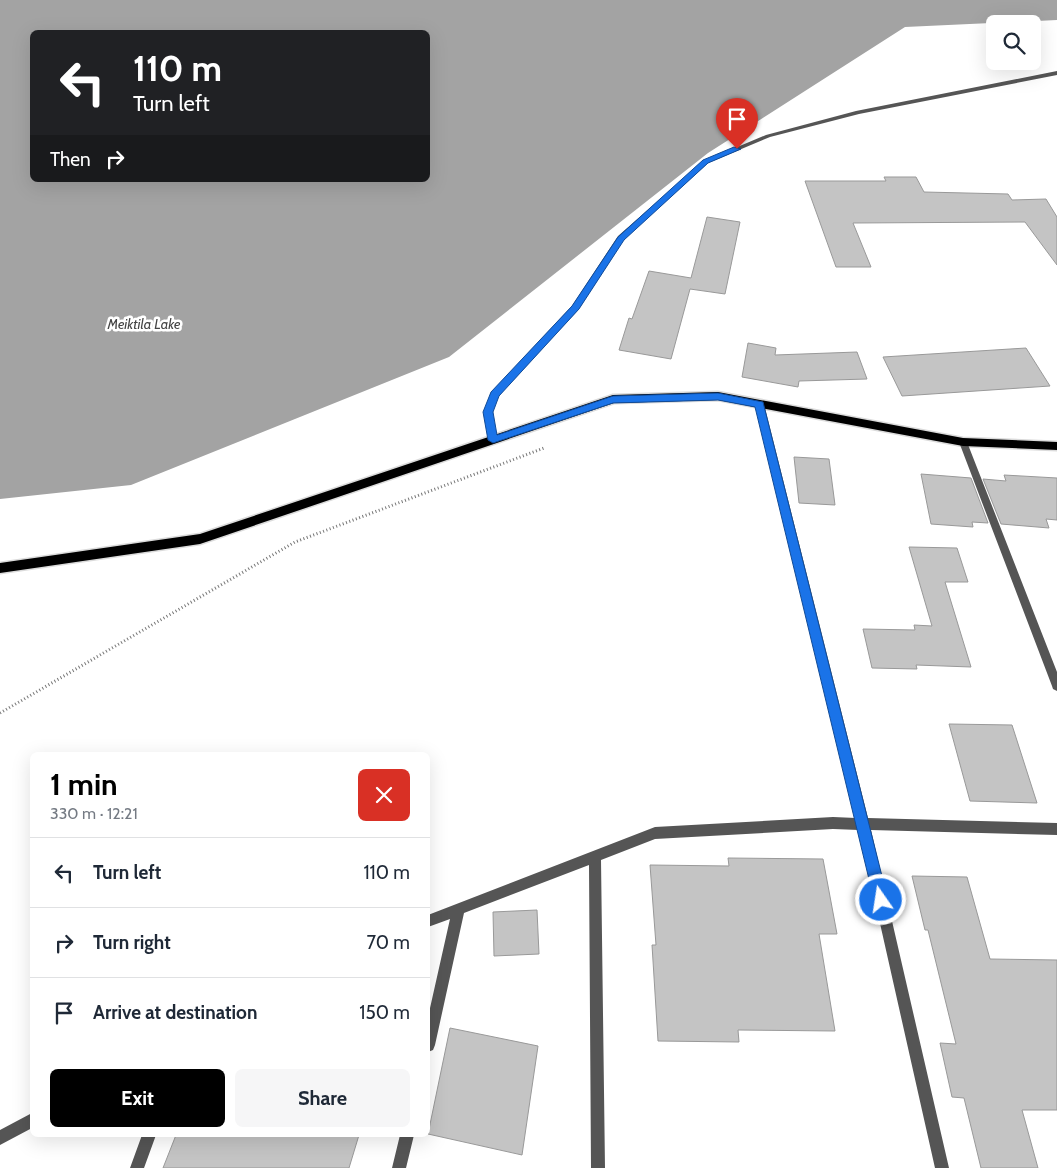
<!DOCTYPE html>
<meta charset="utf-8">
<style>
:root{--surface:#fff;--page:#f6f6f7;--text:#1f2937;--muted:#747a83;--line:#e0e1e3;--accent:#000}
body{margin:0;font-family:Cabin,sans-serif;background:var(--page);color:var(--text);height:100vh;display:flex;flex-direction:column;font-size:19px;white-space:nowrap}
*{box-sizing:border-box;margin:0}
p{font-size:16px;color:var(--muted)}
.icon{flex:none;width:28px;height:28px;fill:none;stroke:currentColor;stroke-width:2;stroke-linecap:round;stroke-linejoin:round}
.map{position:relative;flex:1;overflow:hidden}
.sheet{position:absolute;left:30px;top:752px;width:400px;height:385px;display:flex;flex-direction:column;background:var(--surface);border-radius:8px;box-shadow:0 5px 20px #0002}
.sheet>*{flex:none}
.top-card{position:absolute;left:30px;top:30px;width:400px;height:152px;border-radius:8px;box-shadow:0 5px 20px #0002;background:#202124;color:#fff;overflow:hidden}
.buttons{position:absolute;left:986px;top:15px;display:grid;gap:10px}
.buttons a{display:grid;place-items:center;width:55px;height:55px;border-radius:8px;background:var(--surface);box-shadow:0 5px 20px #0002;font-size:25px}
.pin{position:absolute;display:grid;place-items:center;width:42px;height:42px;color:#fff;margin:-51px -21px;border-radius:50% 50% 50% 0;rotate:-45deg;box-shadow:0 0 5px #0007}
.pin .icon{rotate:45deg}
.me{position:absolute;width:55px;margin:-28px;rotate:347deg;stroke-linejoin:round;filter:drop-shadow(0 0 4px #0008)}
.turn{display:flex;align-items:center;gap:18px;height:105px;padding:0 20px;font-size:22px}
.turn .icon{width:65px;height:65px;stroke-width:2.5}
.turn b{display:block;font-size:35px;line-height:42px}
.then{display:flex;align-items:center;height:48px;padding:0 20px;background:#0003;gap:10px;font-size:19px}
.round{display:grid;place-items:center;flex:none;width:52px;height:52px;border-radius:8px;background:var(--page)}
.head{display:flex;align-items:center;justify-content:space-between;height:85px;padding:0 20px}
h1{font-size:30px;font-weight:700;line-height:38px;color:var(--accent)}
.cta{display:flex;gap:10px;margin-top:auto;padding:10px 20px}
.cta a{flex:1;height:58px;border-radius:8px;background:var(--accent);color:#fff;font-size:20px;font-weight:700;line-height:58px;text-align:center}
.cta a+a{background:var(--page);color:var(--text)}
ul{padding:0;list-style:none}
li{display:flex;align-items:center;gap:15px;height:70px;padding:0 20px;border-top:1px solid var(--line)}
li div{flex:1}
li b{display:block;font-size:19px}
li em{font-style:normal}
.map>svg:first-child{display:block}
.water{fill:#a3a3a3;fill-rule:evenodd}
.building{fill:#c4c4c4;stroke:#999}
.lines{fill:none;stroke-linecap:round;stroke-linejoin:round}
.primary-casing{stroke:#dbdbdb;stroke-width:3}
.path{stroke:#777;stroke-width:3;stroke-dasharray:1 2.5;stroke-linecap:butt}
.street{fill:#555;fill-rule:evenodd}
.primary{fill:#000;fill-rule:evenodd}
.route{fill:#1a73e8;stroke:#114b97}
.labels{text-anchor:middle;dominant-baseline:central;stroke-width:5;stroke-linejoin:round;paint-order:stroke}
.far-water-label{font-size:14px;font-style:italic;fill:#444;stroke:#fff}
</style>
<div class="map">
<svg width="1057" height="1168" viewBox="0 0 1057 1168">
<rect width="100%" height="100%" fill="#fff"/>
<path class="water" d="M0 0H1057V20L905 27 708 153 449 357 131 485 0 499ZM32 32H428V180H32Z"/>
<path class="building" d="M884 177H916L924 192 1008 194 1012 200 1046 199 1057 217V265L1025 222 853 223 871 267H836L805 181H886Z
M707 217 740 222 725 294 690 289 671 359 619 350 629 318 632 319 649 271 691 278Z
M748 343 776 348 775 355 857 352 867 379 799 381 798 387 742 377Z
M1026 348 1050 386 902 396 883 357Z
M794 457 829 459 835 505 799 503Z
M921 474 971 478 988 523 972 522 973 527 931 524Z
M1004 475 1057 478V520L1046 519 1049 528 1001 524 983 479 1006 481Z
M909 547 957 548 968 582H945L971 667 916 665 917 669 872 668 863 629 915 630 914 625 932 626Z
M949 724 1012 725 1037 803 970 801Z
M728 858 823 859 837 934H819L835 1031 738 1030 739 1042 658 1041 652 945H656L650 865 729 866Z
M912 876 967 877 990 959 1057 960V1110H1022L1038 1168H981L964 1098 952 1097 940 1043 956 1044 928 930H925Z
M537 910 539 954 494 956 493 912Z
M450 1028 538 1046 522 1155 428 1134Z
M176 1135H359L349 1168H163Z"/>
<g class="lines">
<defs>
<path id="primary" d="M718 392 963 438 1057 442V450L963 446 718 400 614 403 200 544 0 573V563L200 534 613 395Z"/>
</defs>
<use href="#primary" class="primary-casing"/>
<path class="path" d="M0 713 295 542 544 448"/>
<path class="street" d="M1057 71V75L859 114 770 137 708 163 624 239 578 310 498 396 492 412 497 440 496 442H490L484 412 491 393 572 306 618 236 704 161 766 135 856 111Z
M760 401 764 404 868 818 1057 823V835L871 830 949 1168H935L859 830 833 829 655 839 601 860 605 1168H591L589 865 464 913 435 1045 433 1050 428 1052V1017L450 919 428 927V915L655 827 833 817 856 818 756 404Z
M963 439 967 442 1057 672V691L1053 689 1052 686 959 442Z
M32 1113V1128L0 1145V1130Z
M142 1135H156L144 1168H130Z
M400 1135H414L406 1168H392Z"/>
<use href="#primary" class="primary"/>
</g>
<path class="route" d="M734 147 741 149 708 163 624 240 579 309 499 396 493 412 497 435 613 396 718 393 763 402 888 900 886 906 881 908 876 906 874 900 755 407 718 400 613 403 493 443 488 440 483 412 491 392 572 306 618 237 703 160Z"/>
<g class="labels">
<g class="far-water-label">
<text x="144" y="324">Meiktila Lake</text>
</g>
</g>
</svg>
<div class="buttons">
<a><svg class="icon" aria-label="search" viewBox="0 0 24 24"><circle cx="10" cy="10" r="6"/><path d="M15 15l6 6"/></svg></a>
</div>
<div class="pin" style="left:737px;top:149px;background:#d93025"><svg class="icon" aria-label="arrive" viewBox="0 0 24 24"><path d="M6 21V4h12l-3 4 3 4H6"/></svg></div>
<svg class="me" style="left:881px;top:900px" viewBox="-20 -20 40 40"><circle r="17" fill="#1a73e8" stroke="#fff" stroke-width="3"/><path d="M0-11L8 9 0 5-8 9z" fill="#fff"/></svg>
<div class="top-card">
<div class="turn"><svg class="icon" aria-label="left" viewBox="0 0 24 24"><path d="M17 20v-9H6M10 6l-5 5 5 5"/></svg><div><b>110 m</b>Turn left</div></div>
<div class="then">Then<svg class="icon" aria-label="right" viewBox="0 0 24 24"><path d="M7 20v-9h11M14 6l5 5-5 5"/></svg></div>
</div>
<section class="sheet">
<div class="head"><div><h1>1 min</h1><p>330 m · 12:21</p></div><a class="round" style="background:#d93025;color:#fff"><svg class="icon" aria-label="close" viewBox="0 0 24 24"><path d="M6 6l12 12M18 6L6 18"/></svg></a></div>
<ul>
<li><svg class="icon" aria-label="left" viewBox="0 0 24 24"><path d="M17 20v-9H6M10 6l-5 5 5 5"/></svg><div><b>Turn left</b></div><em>110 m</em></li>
<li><svg class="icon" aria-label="right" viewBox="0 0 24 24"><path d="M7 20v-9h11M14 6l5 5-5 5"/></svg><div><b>Turn right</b></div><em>70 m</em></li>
<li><svg class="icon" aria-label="arrive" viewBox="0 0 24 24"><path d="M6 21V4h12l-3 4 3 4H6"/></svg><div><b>Arrive at destination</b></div><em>150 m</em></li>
</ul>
<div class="cta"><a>Exit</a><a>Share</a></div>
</section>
</div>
